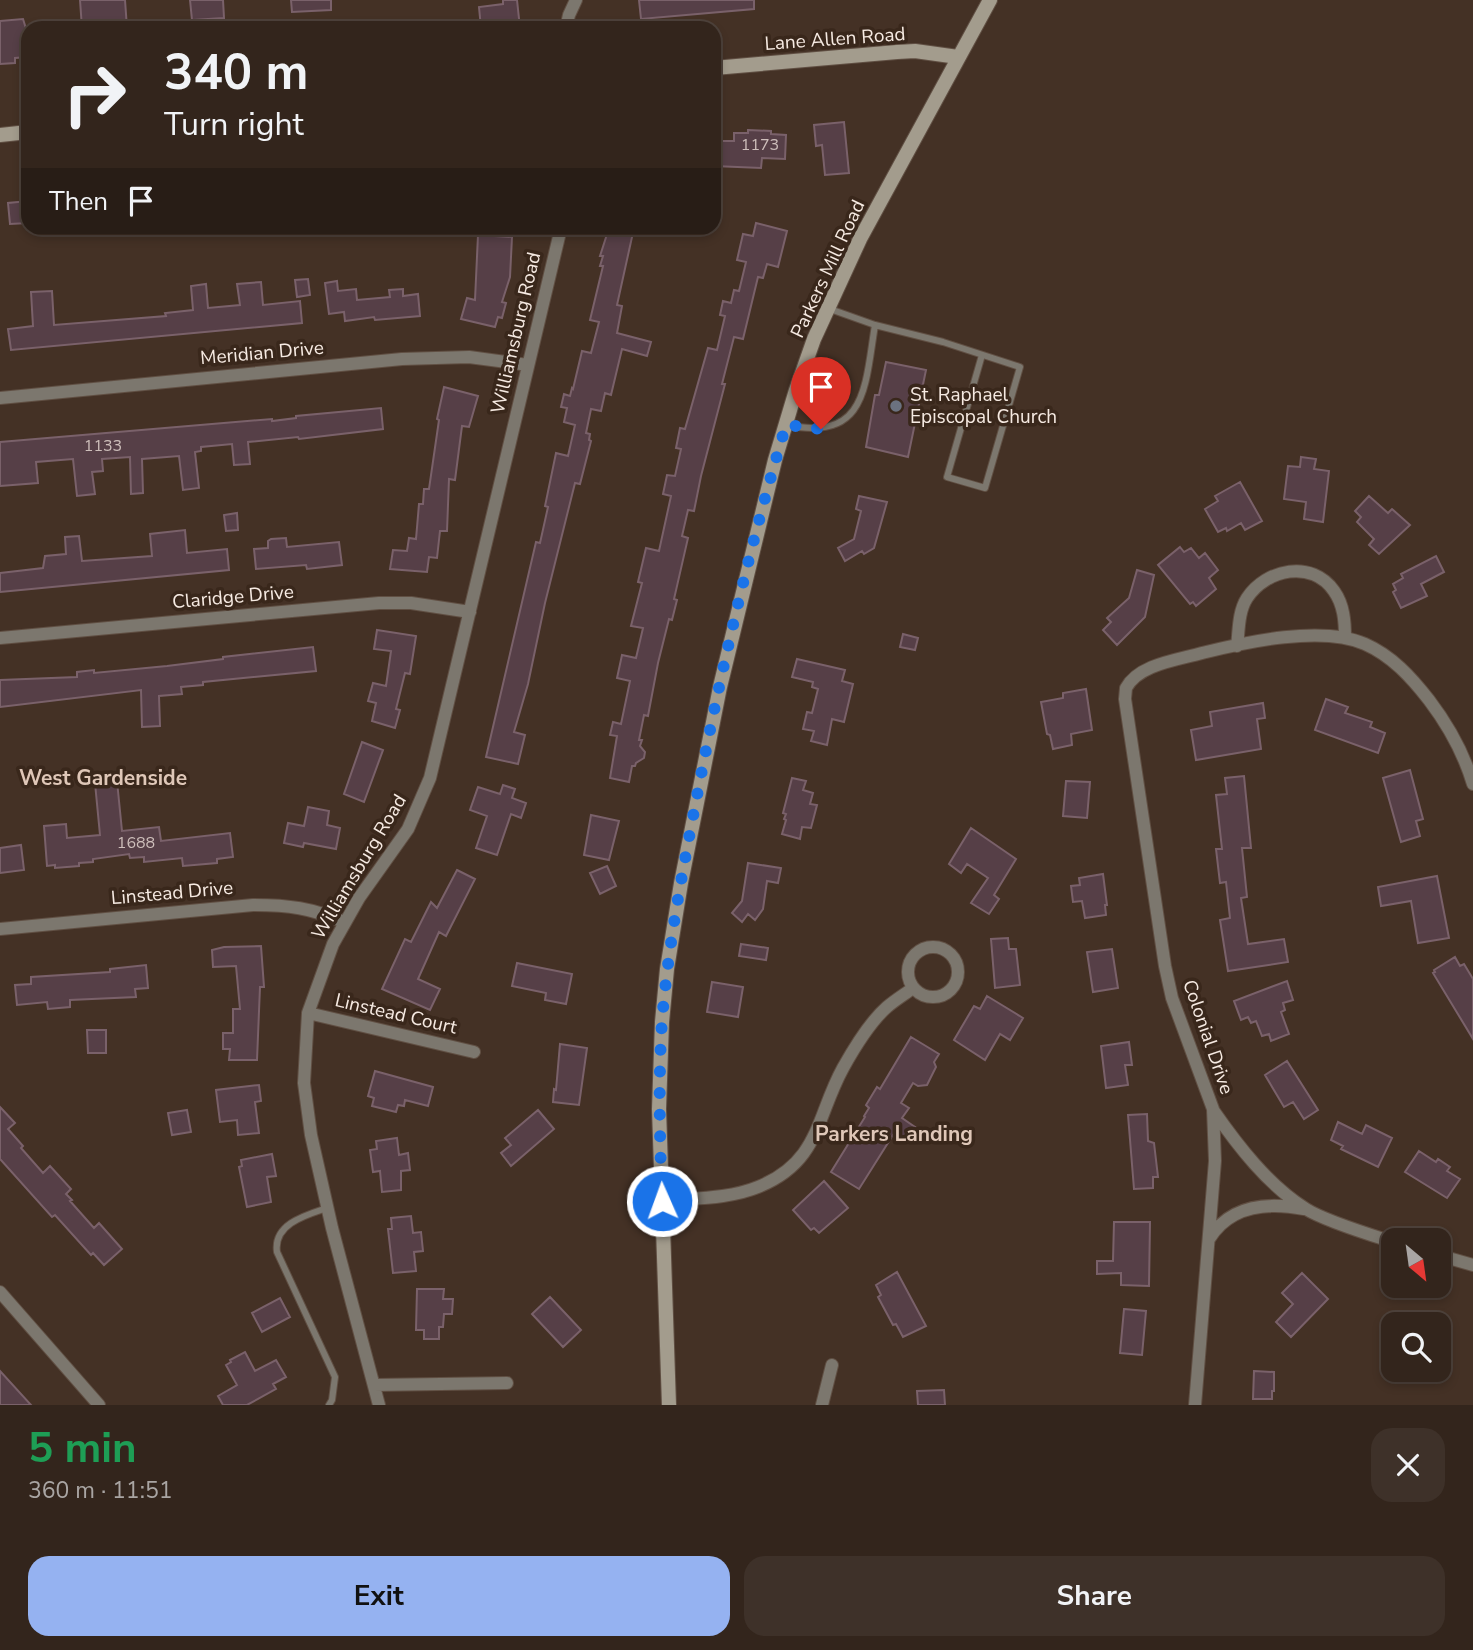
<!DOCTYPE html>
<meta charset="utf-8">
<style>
:root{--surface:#33251c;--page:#3e3129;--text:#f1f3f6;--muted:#a9a5a3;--line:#4e423b;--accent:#95b2f1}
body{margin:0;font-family:"Nunito Sans",sans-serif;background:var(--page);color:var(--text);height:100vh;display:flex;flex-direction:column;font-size:26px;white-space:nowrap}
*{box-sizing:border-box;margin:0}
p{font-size:23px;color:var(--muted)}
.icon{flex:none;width:38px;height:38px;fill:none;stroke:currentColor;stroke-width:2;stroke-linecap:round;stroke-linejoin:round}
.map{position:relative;height:1405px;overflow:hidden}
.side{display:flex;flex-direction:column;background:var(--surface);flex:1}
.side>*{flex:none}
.top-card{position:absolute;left:21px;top:21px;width:700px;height:214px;border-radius:21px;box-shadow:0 4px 10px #0003,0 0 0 2px var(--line);background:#33251c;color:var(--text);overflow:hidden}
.needle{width:46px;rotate:151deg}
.controls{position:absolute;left:1381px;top:1228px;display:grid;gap:14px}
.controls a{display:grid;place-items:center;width:70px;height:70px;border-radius:14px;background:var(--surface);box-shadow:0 4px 10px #0003,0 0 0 2px var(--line);font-size:35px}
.pin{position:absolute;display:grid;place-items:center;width:60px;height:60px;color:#fff;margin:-72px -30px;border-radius:50% 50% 50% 0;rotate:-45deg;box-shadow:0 0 7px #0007}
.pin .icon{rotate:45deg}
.me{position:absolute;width:77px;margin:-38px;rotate:358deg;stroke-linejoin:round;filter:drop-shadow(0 0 5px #0008)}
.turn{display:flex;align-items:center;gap:24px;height:147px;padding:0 28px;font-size:32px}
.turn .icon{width:91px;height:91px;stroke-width:2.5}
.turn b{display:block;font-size:49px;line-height:60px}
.then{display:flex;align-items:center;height:66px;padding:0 28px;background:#0003;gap:14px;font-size:26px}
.round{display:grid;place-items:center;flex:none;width:74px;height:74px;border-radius:21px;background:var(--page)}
.summary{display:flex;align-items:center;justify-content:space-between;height:119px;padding:0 28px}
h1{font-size:42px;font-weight:700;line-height:52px;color:#1e9e55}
.action{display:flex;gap:14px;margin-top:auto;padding:14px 28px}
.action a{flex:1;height:80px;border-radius:21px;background:var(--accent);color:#111;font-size:28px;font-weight:700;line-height:80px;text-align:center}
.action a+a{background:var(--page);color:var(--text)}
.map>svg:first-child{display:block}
.building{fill:#563f47;stroke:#7a616a;stroke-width:2}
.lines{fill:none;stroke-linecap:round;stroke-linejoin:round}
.lane-casing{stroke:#604f43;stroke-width:8}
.street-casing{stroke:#604f43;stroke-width:14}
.secondary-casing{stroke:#604f43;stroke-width:16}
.lane{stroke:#7c776e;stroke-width:6}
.street{stroke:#7c776e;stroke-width:12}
.secondary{stroke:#a39c8d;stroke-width:14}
.route{stroke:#1a73e8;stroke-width:12;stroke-dasharray:0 21.6}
.worship-dot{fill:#6b7280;stroke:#39271b;stroke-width:2.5}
.labels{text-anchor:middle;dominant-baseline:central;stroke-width:7;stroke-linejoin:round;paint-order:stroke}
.number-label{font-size:16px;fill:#cebfbb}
.street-label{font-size:19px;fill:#f6eae2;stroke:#39271b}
.poi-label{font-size:19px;fill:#f6eae2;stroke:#39271b;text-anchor:start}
.neighbourhood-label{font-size:21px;font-weight:bold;fill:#dfc7b8;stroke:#39271b}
</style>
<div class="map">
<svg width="1473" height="1405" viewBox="0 0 1473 1405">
<rect width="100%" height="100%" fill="#443125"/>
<path class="building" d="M80 0H125L127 28H82Z
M190 0H223L224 18 192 20Z
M291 0H331V10L292 12Z
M503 0H517L520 28H481L479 7 503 4Z
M639 0H754V9L641 19Z
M23 19 28 35V57L15 58V63L0 64V21Z
M844 122 849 173 825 175 822 145 816 146 814 125Z
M748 130 771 131V134L786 135 785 159 762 158 761 168 714 166V141H734V133H748Z
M28 201V223L10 224 8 203Z
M756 223 787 231 778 267 767 264 763 278 758 277 743 339 734 337 722 384H725L701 476 694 511 688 510 682 536 688 538 674 599 677 600 672 620 669 619 658 663 648 716 644 715 639 740H642L640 746 645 752 644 758 636 763 635 766H632L629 782 610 778 617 736 610 735 613 722 621 724 630 681 617 678 622 655 636 658 643 628 631 626 642 583 638 582 646 548 659 551 671 496 663 494 667 475 675 476 681 449 676 448 680 428 685 429 708 348 717 350 725 316 720 315 723 301 731 303 734 290 739 291 746 262 737 260 743 234 753 236Z
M609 228H634L617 305 622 306 617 333 651 342 647 356 622 349 611 395 605 393 601 411 591 409 586 433 590 434 589 440 591 441 580 484 575 483 545 603 528 684 514 732 525 735 518 764 486 757 536 542 540 543 548 507 545 506 556 453 568 456 575 425 564 422 567 408 561 407 564 394 570 396 572 388 573 389 582 351 591 353 599 322 590 320 603 266H600L603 256H600Z
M478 235 512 237 510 277 502 302 506 303 502 318 498 317 495 327 461 319 467 298 475 300Z
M308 279 310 295 297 297 295 280Z
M337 281 338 291 356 289 357 300 390 297 389 290 403 289V296L418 294 420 316 375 320 374 317 345 321 344 312 329 314 325 283Z
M261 282 263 305 300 301 302 323 11 350 8 329 33 326 31 292 52 291 54 325 166 316 165 313 193 310 191 286 206 284 208 308 240 305 237 284Z
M886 362 926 370 908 457 866 447 875 395H879Z
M444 387 478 396 469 427 462 426 455 480 449 479 447 531H440L437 558 429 557 427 572 390 569 393 550 407 551 409 538 416 539 419 504H423L424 489H429L439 420 437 419Z
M381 408 383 429 299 439 298 437 248 442 250 464 234 465 232 444 201 447V451L195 452 199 488 183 490 179 456 142 459 143 493 131 494 130 457 102 459 103 471 92 472 95 494 77 496 73 459 36 462 38 483 0 486V442L272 419V421L296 418V416Z
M1301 457 1316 459 1314 469 1329 471 1323 522 1304 519 1306 502 1284 499 1288 466 1300 467Z
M1240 482 1262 521 1245 530 1241 523 1227 531 1226 528 1218 532 1205 509 1218 501 1215 496Z
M859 496 887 502 874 548 864 554 862 551 845 561 838 548 854 539 861 511 856 509Z
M1369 496 1388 513 1392 509 1410 525 1379 554 1369 545 1374 539 1357 522 1361 517 1355 511Z
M237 513 238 530 226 531 224 515Z
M185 530 187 553 227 549 229 570 0 592V573L43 568 45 556 66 554 65 537 79 536 82 561 152 556 150 534Z
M286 538 287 547 339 542 342 565 307 569 306 565 256 569 254 549 268 548V541L271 539Z
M1180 547 1184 552 1191 548 1199 558 1205 553 1218 570 1209 578 1216 589 1196 606 1193 602 1190 604 1158 565Z
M1436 556 1444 572 1421 584 1427 596 1401 608 1393 592 1396 590 1393 584 1403 578 1401 574Z
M1137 570 1154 575 1145 617 1117 645 1103 630 1111 622 1107 618 1129 598Z
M377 630 416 636 410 674 405 673 396 709 400 710 395 728 372 721 376 703 368 701 373 683 386 686 391 651 374 649Z
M903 634 918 638 915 650 900 647Z
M313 647 316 671 203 682V685L181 687 182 694 159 696 160 726 142 727 141 690 0 707V680L77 677V672L94 670V673L167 666 223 659V657Z
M797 659 845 670 842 681 853 684 844 722 832 719 827 745 811 741 814 731 803 729 807 712 812 713 818 689 812 687 813 682 792 677Z
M1086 689 1092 730 1071 734 1072 745 1053 749 1050 735 1047 734 1041 702 1063 698V693Z
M1326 699 1348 707 1345 713 1372 722 1370 727 1385 733 1378 753 1315 730Z
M1263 703 1265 718 1257 719 1261 749 1196 760 1191 730 1212 726 1210 712Z
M362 742 383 750 364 802 344 794Z
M1410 770 1423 819 1416 821 1420 836 1401 842 1383 778Z
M1244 776 1251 848H1242L1247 897 1241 898 1248 944 1284 939 1288 962 1228 971 1220 920 1230 918 1226 882 1220 883 1216 849H1222L1216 795 1227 794 1225 778Z
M792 778 806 781 803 790 813 793 810 804 817 805 811 828 802 827 800 839 782 834 786 820 784 819 786 814 783 813Z
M117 781 122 831 159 827 161 841 230 833 233 857 217 859V863L183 866 182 858 144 862V857L130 858 129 854 93 859V862L79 863V866L55 868V865L47 866 44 826 66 824 67 838 100 835 95 783Z
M1066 781 1090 782 1087 818 1063 816Z
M503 785 515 789 512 798 526 803 521 818 511 814 497 855 476 848 487 816 470 810 478 787 500 794Z
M308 807 329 811 327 825 340 828 336 849 304 843 303 847 284 843 288 823 304 826Z
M591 815 619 821 609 860 584 855Z
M971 828 1016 859 994 895 999 899 989 914 971 903 988 878 967 864 961 873 949 864Z
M21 845 24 870 0 873V848Z
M748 863 781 868 778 883 767 881 763 909 755 920 748 914 742 922 732 913 742 901Z
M607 866 616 886 600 894 590 873Z
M457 870 475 879 446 936 439 932 418 979 440 989 430 1010 382 989 405 939 411 942 431 902 437 908Z
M1103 874 1107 905H1105L1106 915 1085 918 1082 901 1073 902 1071 886 1080 885 1079 878Z
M1437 876 1449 938 1418 943 1411 901 1381 906 1378 887Z
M1008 938 1009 949H1016L1020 985 995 988 991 939Z
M741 944 768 948 766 960 739 956Z
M261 946 264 987H260L257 1060H229L230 1049H223V1033H233V1009H240L236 966 213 967 212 950 224 947Z
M1112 949 1118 988 1093 992 1087 952Z
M1455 957 1460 966 1464 964 1473 979V1039L1433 973 1435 972 1434 970Z
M517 963 572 974 566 1004 545 1000 546 993 512 986Z
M146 965 148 988 135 989 136 997 70 1000V1007L48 1009 47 1002 17 1005 15 985 31 984V977L110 972V969Z
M1287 981 1293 1000 1283 1003 1285 1010 1281 1012 1289 1034 1271 1041 1269 1034 1262 1036 1256 1021 1251 1023 1248 1017 1241 1020 1234 1001Z
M712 982 743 987 738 1017 707 1012Z
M987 996 1023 1018 1010 1040 1000 1034 985 1060 954 1040 974 1006 980 1009Z
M87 1030H106V1053H88Z
M911 1037 939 1054 934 1062 936 1067 927 1085 918 1086 913 1083 901 1103 909 1108 902 1118 915 1127 904 1142 893 1135 859 1189 831 1172 865 1117 864 1116 869 1108 866 1105 877 1087 880 1089Z
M1129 1042 1132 1065H1125L1128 1085 1106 1088 1101 1046Z
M560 1044 587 1048 579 1105 553 1102 554 1089 556 1090Z
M1287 1061 1318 1110 1304 1119 1293 1102 1284 1107 1265 1075Z
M375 1071 433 1087 428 1106 405 1100 404 1106 398 1105 396 1112 372 1106 374 1098 368 1096Z
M259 1085 261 1101 255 1102 259 1133 238 1135 237 1120 220 1122 216 1090Z
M0 1107 15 1123 8 1129 23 1146 21 1148 43 1173 50 1166 71 1189 66 1194 72 1200 70 1201 94 1228 99 1223 122 1249 104 1265 93 1253 91 1255 55 1215 52 1217 0 1159Z
M187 1110 191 1132 172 1135 168 1113Z
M538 1110 554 1129 511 1166 501 1153 511 1145 505 1138Z
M1147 1114 1148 1141 1154 1143 1158 1177H1153V1188L1134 1189 1128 1115Z
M1338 1122 1362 1134 1366 1125 1392 1138 1378 1167 1341 1149 1343 1146 1331 1140Z
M397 1138 399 1155 408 1153 410 1170 401 1171V1190L382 1192 380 1171 373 1172 370 1150 377 1149 376 1141Z
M1419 1151 1436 1162 1438 1159 1450 1167 1447 1171 1460 1179 1447 1198 1405 1172Z
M272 1154 276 1176 267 1177 271 1202 247 1207 239 1167 242 1166 241 1160Z
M824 1181 848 1208 819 1233 814 1228 811 1230 793 1210Z
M411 1216 413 1233 421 1232 423 1251 414 1252 416 1271 393 1273 388 1229H392L391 1218Z
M1114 1222H1150L1149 1286 1121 1285V1273L1097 1274V1261H1113Z
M897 1272 926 1326 903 1337 896 1324 893 1325 878 1297 881 1295 876 1285Z
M1302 1273 1328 1299 1291 1337 1276 1322 1293 1304 1282 1293Z
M417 1289H444L443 1299H453L452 1314H444L443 1327H439V1339H424V1330H416Z
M550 1297 581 1330 563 1347 532 1314Z
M280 1298 290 1317 262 1332 252 1313Z
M1124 1309 1146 1311 1142 1355 1120 1353Z
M245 1352 255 1371 276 1360 286 1377 273 1384 276 1389 247 1405H223L218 1396 237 1385 226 1365 231 1362 230 1360Z
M0 1371 31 1405H0Z
M1254 1371 1274 1372V1391H1272V1399H1253Z
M944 1390 945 1405H918L917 1391Z"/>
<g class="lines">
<defs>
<path id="lane" d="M830 309 875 325 943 342 1020 367 985 488 947 477 982 355
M787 425C867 442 865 386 875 325
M327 1208C306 1215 273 1224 277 1252L335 1377 332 1400 329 1405"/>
<path id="street" d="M566 28 569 15 576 0
M0 398 402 359 469 357 528 365
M0 638 379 603H411L470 612
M1237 646C1239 631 1238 612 1247 598 1266 569 1312 559 1334 591 1344 605 1345 622 1345 638
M0 929 253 905C289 905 311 908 344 922
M908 972a25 25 0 1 1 50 0a25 25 0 1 1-50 0Z
M308 1013 474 1052
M1213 1110C1238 1146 1268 1185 1306 1209 1325 1221 1371 1235 1393 1242
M662 1201C693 1198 729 1199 758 1187 820 1162 816 1117 843 1068 853 1050 871 1021 887 1007 895 1000 905 994 913 988
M1209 1239C1230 1205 1268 1202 1304 1209
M1438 1255 1473 1265
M0 1292 99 1405
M374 1385 507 1383
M379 1405 332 1228 311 1135 304 1083 308 1013 333 944 359 898 408 829 430 778 561 228
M822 1405 832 1365
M1195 1405 1215 1161 1213 1109 1172 998 1165 966 1125 699 1126 688C1139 664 1178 660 1202 653 1246 642 1322 625 1365 644 1392 656 1411 677 1429 700 1448 725 1464 754 1473 784"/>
<path id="secondary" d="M714 68 897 52 915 51 958 57
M0 135 28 132
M669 1405 659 1109 662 1022 667 969 681 883 720 687 775 460 796 390 814 339 860 239 990 0"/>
</defs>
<use href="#lane" class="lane-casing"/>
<use href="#street" class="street-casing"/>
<use href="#secondary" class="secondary-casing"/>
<use href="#lane" class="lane"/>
<use href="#street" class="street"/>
<use href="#secondary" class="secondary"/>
</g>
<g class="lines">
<path class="route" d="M662 1201C660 1141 658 1081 662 1021 668 947 682 874 696 801 720 675 749 548 786 425L821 429"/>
</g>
<circle class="worship-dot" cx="896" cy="406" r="7"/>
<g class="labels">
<g class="number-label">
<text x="760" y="145">1173</text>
<text x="103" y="446">1133</text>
<text x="136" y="843">1688</text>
</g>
<g class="street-label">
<text transform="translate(835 39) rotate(-4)">Lane Allen Road</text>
<text transform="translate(828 269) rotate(-65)">Parkers Mill Road</text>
<text transform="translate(516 333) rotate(-77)">Williamsburg Road</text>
<text transform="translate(262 353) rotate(-5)">Meridian Drive</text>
<text transform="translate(233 597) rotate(-5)">Claridge Drive</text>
<text transform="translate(359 867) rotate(-59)">Williamsburg Road</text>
<text transform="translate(172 893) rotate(-5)">Linstead Drive</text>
<text transform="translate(396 1014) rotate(13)">Linstead Court</text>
<text transform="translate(1208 1037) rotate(71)">Colonial Drive</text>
</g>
<g class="poi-label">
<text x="910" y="395">St. Raphael<tspan x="910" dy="22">Episcopal Church</tspan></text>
</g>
<g class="neighbourhood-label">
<text x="103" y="778">West Gardenside</text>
<text x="894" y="1134">Parkers Landing</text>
</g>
</g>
</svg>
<div class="controls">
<a><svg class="needle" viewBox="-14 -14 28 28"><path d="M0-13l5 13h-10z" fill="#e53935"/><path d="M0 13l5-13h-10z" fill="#a9a5a3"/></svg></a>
<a><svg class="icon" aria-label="search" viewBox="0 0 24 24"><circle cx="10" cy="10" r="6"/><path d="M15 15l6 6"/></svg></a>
</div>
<div class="pin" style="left:821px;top:429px;background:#d93025"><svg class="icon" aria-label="arrive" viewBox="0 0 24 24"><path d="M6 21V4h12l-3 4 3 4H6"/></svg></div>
<svg class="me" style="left:662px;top:1201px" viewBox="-20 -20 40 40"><circle r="17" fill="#1a73e8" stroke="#fff" stroke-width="3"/><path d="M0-11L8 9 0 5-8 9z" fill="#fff"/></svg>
<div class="top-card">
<div class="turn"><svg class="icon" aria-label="right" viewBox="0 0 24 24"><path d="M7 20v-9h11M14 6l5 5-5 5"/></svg><div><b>340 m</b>Turn right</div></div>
<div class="then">Then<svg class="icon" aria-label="arrive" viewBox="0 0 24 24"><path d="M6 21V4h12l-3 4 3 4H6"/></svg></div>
</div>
</div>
<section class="side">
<div class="summary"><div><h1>5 min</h1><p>360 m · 11:51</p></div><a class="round"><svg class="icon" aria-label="close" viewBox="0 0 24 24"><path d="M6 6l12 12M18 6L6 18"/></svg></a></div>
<div class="action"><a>Exit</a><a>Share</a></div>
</section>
